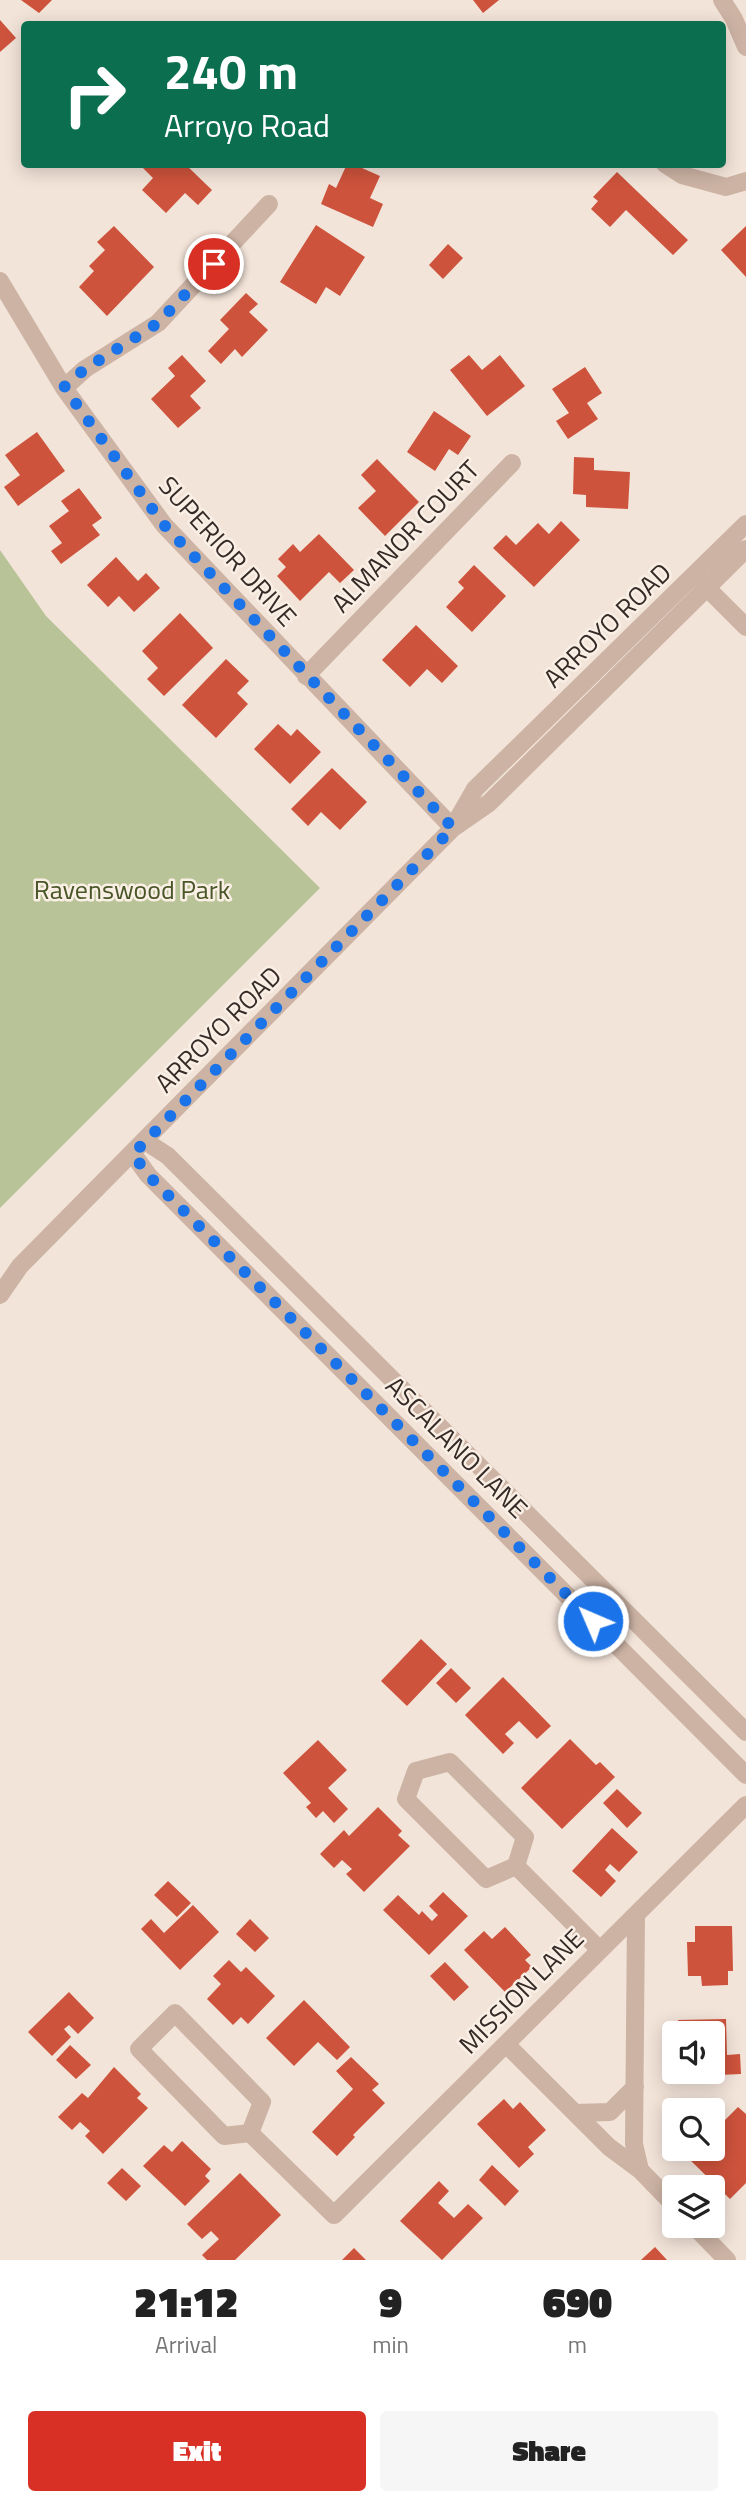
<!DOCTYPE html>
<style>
:root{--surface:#fff;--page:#f6f6f6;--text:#222;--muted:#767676;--accent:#d93025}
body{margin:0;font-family:"Titillium Web",sans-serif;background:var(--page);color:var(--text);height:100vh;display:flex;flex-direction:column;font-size:26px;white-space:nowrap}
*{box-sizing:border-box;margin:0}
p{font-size:23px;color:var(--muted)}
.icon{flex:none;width:38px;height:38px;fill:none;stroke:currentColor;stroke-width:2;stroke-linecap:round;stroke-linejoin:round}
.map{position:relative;height:2260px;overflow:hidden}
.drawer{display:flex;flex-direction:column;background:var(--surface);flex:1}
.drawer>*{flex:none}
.top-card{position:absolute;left:21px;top:21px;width:705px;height:147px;border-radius:7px;box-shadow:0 4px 18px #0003;background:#0b6e4f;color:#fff;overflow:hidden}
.buttons{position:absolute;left:662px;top:2021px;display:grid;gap:14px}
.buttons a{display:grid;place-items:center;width:63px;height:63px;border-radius:7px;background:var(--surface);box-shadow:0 4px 18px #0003;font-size:35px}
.pin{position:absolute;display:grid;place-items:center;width:60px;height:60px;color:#fff;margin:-30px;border:4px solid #fff;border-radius:50%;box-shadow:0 2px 7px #0007}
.me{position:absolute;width:77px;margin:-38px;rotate:315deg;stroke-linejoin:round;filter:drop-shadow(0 0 5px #0008)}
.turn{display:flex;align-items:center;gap:24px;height:147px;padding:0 28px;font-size:32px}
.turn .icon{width:91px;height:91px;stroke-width:2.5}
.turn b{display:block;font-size:49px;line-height:60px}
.eta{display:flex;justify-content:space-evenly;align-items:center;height:119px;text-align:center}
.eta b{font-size:42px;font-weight:800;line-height:49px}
.action{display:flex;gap:14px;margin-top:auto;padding:14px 28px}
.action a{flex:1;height:80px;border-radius:7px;background:var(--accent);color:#fff;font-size:28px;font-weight:800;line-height:80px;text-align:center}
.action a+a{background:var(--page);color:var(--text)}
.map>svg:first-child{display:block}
.green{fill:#b8c398}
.building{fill:#ce533c}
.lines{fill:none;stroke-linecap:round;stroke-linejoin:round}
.minor{stroke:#ccb3a4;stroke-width:18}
.route{stroke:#1a73e8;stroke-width:12;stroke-dasharray:0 21.6}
.labels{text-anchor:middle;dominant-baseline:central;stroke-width:5;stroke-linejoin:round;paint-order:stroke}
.street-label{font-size:26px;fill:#362a26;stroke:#faefe5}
.park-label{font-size:26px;fill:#495628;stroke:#faefe5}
</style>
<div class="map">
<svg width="746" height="2260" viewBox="0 0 746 2260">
<rect width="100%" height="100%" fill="#f3e4d9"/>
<path class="green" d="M0 550 46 616 320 888 0 1208Z"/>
<path class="building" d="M21 0H52L39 13Z
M473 0H499L483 13Z
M0 20 16 38 0 52Z
M145 164H162L164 167 166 164H185L212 190 198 205 185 193 166 213 142 190 153 178 142 167Z
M347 164H353L380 176 370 198 383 204 373 227 321 204 329 184 336 188Z
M617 172 688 240 673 255 626 210 610 227 591 209 598 201 593 197Z
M316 225 365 257 340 296 326 287 316 304 280 282Z
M114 226 154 267 107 316 79 287 94 271 89 266 105 250 97 242Z
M746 226V277L721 250Z
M448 244 463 258 443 279 429 265Z
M246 293 258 304 249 312 268 330 242 357 235 349 221 364 208 351 229 329 220 320Z
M182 355 206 381 190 396 201 408 178 428 151 399 175 376 168 368Z
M469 355 482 370 500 355 525 386 487 416 450 370Z
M585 367 602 393 587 403 598 419 568 439 556 421 569 413 552 389Z
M434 411 471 436 458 455 449 449 435 471 407 452Z
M37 432 65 471 18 506 4 487 20 475 5 455Z
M574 457 594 458V470L630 472 628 509 586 507V495L573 494Z
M377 459 419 502 385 536 358 508 376 491 361 475Z
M79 488 102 518 92 525 100 535 61 564 51 551 62 543 49 526 69 511 61 501Z
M561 521 580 540 534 587 493 548 506 535 516 545 538 523 549 534Z
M319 534 354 570 340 583 329 572 300 601 277 576 286 567 278 559 293 544 300 552Z
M116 557 138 581 146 573 160 588 134 612 119 596 108 607 87 585Z
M474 565 506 596 472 632 446 607 464 588 458 582Z
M180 613 213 648 164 696 147 679 158 668 142 651Z
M416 625 458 666 442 683 427 669 410 687 382 660Z
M226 659 249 681 237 693 248 704 216 738 182 705Z
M278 724 291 736 297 729 321 752 290 784 254 749Z
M332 768 367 802 340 830 321 812 308 826 291 809Z
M421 1639 447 1664 407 1706 381 1681Z
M451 1668 471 1688 456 1703 436 1683Z
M503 1677 551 1726 537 1739 519 1721 505 1734 514 1743 503 1754 465 1715Z
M570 1739 596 1765 600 1762 615 1777 562 1829 521 1788Z
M318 1740 347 1770 328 1788 348 1809 334 1823 323 1811 316 1818 306 1807 311 1803 283 1773Z
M617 1789 642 1813 627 1828 603 1803Z
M378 1807 402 1831 398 1835 410 1846 364 1892 346 1874 352 1869 342 1860 334 1868 320 1854 344 1830 349 1836Z
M612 1828 638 1852 619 1872 610 1864 605 1870 616 1881 601 1897 572 1871Z
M168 1881 191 1903 177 1917 154 1895Z
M443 1892 468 1916 429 1955 383 1910 398 1895 419 1915 422 1911 432 1921 438 1915 429 1906Z
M193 1905 219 1932 180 1970 141 1929 151 1919 164 1933Z
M250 1919 269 1938 255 1952 236 1934Z
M695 1926H732L733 1971H728V1985L702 1986 701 1976H688L687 1942H695Z
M505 1927 531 1955 525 1960 532 1967 505 1992 464 1950 484 1931 492 1939Z
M229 1960 241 1972 246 1967 275 1996 248 2024 241 2017 233 2025 207 1999 221 1984 213 1976Z
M445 1962 469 1987 454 2001 430 1976Z
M69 1992 94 2018 78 2034 69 2025 64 2029 71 2037 52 2056 28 2032Z
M304 2000 350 2047 337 2060 318 2042 294 2066 266 2038Z
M726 2019 727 2055 740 2054 741 2074 719 2075V2082H700L699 2072H712V2034H679L678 2020Z
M70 2045 91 2065 76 2079 56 2060Z
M351 2057 379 2084 372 2090 385 2103 353 2135 355 2137 337 2156 312 2132 353 2089 336 2071Z
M114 2067 141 2094 137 2098 148 2108 103 2154 85 2136 90 2131 80 2122 72 2130 58 2117 82 2093 88 2098Z
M504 2099 513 2109 520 2102 546 2130 528 2147 534 2154 519 2168 477 2124Z
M738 2107 746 2114V2183L730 2199 688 2158 697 2149H712V2142L714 2144 721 2136 715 2130Z
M182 2141 211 2169 205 2176 210 2181 185 2206 143 2166 164 2145 172 2152Z
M492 2165 519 2191 505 2206 479 2180Z
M122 2168 141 2186 126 2201 107 2183Z
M240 2173 281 2215 235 2260H207L202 2255 219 2239 211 2231 202 2239 187 2224Z
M439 2181 449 2191 438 2203 454 2218 468 2204 483 2218 442 2260 400 2221Z
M655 2247 667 2260H641Z
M354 2248 366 2260H342Z"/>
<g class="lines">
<path class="minor" d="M722 0 734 19 746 47
M665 164 682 175 726 187 746 181
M0 281 64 388 164 525 453 828
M64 388 85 369 158 323 269 204
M700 581 746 627
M306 676 512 463
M456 822 475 789 746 524
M145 1141 168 1156 746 1732
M133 1154 148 1175 746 1775
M0 1295 20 1266 453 828 489 803 746 549
M516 1866 525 1837 450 1762 416 1771 406 1799 486 1879 516 1866 600 1950
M636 1915 634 2144 640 2170
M506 2044 609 2147 640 2170 674 2205
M575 2113 610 2112 635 2087
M250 2133 262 2102 175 2013 139 2049 224 2136 250 2133 334 2215 746 1805
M694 2226 727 2260"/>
</g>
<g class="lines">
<path class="route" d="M214 264 158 323 85 369 64 387 164 525 453 828 133 1154 148 1175 593 1621"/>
</g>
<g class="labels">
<g class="street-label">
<text transform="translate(405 536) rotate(-46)">ALMANOR COURT</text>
<text transform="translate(228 551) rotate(48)">SUPERIOR DRIVE</text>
<text transform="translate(607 625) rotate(-44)">ARROYO ROAD</text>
<text transform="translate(218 1029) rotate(-45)">ARROYO ROAD</text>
<text transform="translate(457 1447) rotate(45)">ASCALANO LANE</text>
<text transform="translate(521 1991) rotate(-45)">MISSION LANE</text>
</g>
<g class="park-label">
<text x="132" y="889">Ravenswood Park</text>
</g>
</g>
</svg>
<div class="buttons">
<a><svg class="icon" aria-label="sound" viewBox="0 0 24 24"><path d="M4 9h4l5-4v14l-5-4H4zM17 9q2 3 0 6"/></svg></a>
<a><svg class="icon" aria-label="search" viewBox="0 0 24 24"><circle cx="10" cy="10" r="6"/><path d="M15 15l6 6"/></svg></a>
<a><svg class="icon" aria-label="layers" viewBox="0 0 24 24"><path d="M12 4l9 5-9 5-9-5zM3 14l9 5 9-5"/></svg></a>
</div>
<div class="pin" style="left:214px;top:264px;background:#d93025"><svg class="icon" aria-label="arrive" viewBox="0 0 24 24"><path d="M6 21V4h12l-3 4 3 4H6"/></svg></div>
<svg class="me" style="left:593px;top:1621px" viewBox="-20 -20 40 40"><circle r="17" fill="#1a73e8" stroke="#fff" stroke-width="3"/><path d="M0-11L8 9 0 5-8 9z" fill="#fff"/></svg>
<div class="top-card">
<div class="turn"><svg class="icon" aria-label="right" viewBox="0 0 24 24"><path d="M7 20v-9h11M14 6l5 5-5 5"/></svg><div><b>240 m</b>Arroyo Road</div></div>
</div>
</div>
<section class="drawer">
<div class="eta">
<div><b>21:12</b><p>Arrival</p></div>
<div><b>9</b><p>min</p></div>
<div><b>690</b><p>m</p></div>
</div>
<div class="action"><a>Exit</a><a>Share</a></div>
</section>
